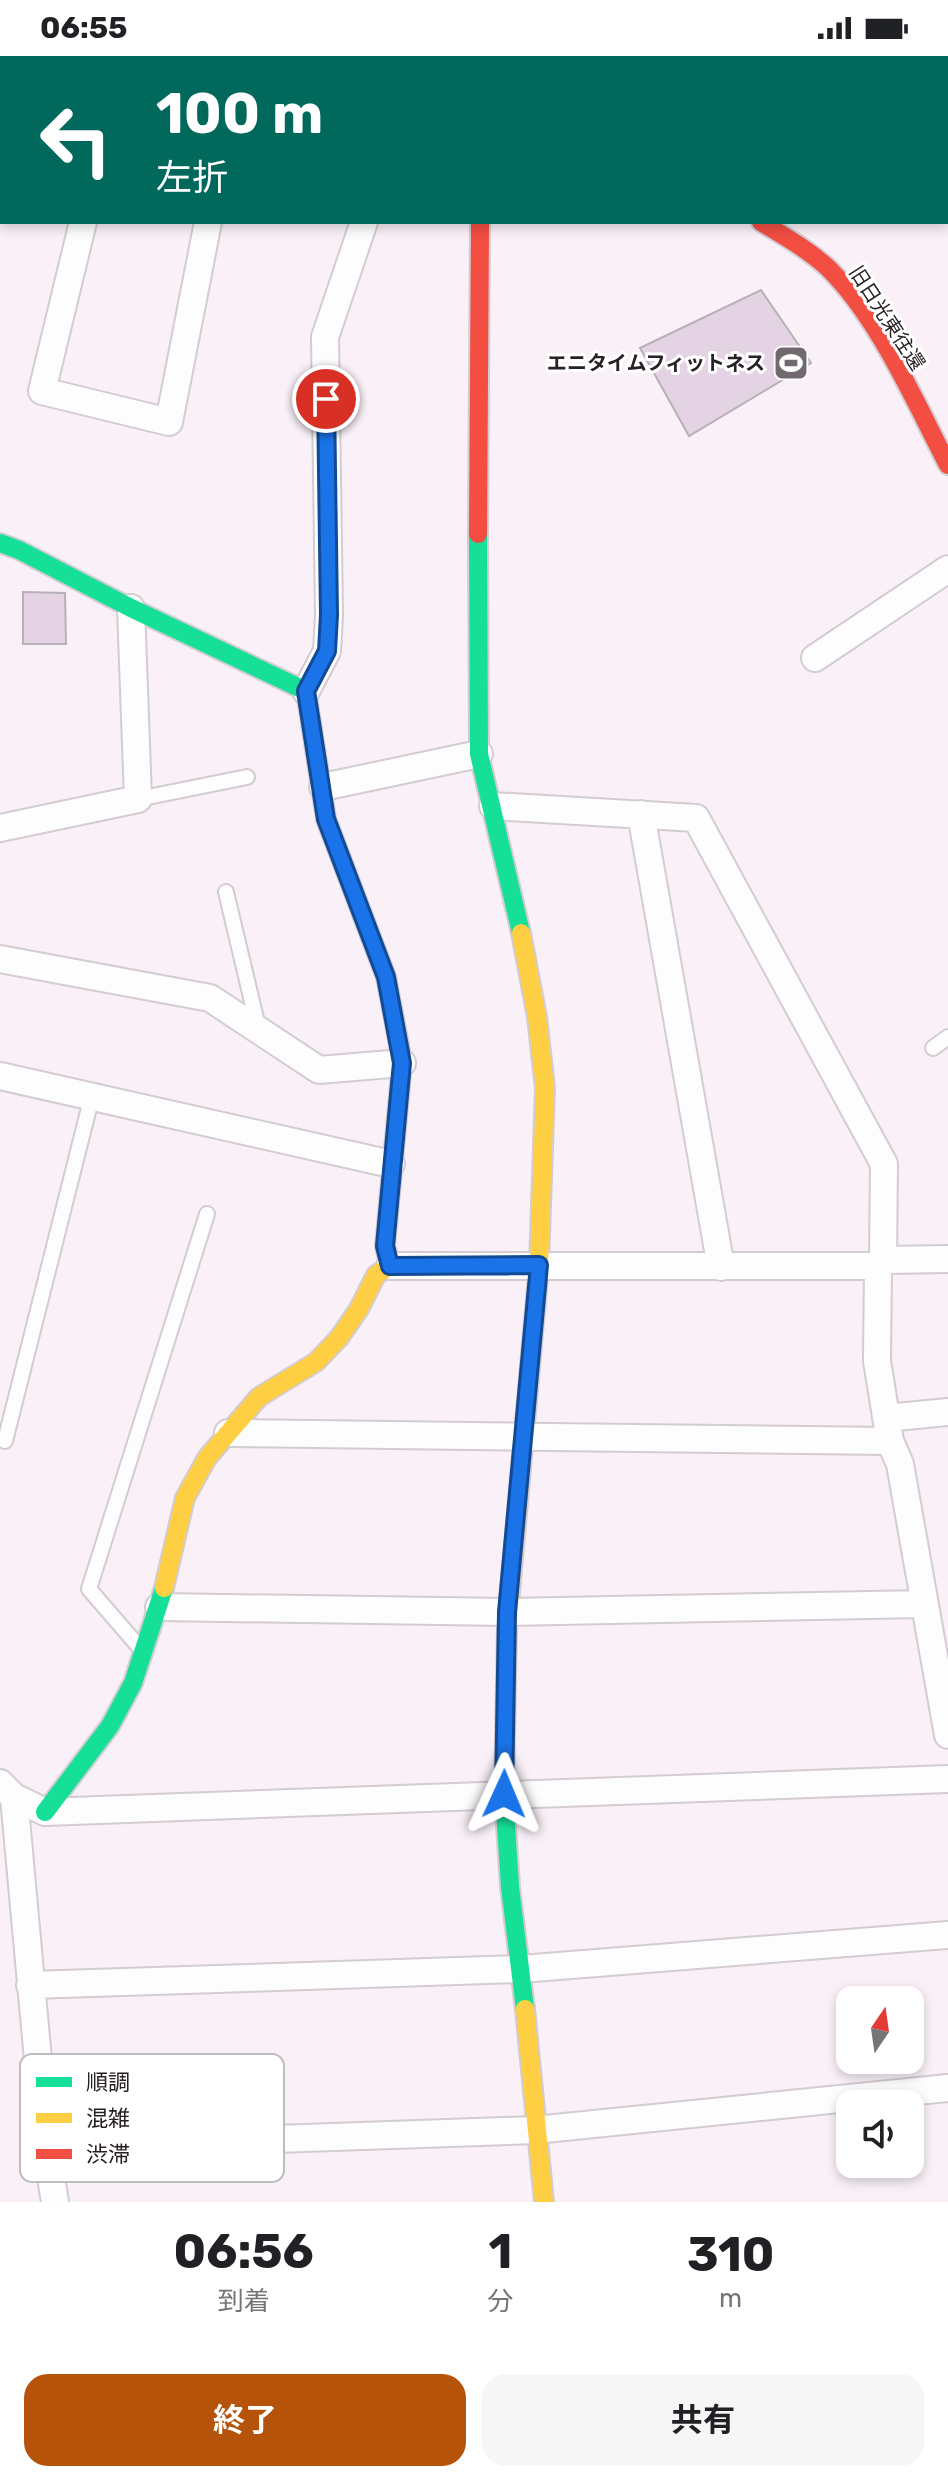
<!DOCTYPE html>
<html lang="ja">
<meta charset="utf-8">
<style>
:root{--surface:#fff;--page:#f6f6f6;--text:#202124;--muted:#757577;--accent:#b45309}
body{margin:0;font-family:Rubik,"Noto Sans JP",sans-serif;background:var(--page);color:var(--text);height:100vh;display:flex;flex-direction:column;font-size:30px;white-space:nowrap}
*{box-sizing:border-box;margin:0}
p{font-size:26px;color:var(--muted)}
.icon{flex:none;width:44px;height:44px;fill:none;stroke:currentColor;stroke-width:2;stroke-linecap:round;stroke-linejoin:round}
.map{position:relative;height:2146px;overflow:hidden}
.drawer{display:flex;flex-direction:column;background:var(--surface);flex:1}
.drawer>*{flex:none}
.banner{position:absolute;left:0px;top:0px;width:948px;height:168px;box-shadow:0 4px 12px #0003;background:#00695c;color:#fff;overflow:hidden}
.needle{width:52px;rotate:13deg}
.tools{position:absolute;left:836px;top:1930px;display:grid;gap:16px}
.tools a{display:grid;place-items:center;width:88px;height:88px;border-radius:16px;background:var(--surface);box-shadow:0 4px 12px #0003;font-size:40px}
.pin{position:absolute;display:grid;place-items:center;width:68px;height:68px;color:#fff;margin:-34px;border:4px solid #fff;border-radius:50%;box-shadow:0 2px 8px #0007}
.me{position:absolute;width:88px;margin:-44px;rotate:1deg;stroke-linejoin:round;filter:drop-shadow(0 0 6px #0008)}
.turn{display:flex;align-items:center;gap:28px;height:168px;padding:0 24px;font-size:36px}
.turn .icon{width:104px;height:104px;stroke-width:2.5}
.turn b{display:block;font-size:56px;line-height:68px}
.eta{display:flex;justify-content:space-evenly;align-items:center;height:136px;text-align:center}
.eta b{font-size:48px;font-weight:700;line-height:56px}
.cta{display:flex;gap:16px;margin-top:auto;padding:16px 24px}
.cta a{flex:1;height:92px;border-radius:24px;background:var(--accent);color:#fff;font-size:32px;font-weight:700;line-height:92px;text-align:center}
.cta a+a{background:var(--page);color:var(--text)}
.status{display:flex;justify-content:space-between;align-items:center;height:56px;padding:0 40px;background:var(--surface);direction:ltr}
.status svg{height:22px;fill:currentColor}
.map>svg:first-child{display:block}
.building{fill:#e4d4e3;stroke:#b7b1b7;stroke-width:2}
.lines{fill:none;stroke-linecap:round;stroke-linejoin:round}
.lane-casing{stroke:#d3ccd2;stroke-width:18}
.street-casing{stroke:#d3ccd2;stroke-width:30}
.fast-casing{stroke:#d3ccd2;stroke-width:22}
.slow-casing{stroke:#d3ccd2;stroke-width:22}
.jam-casing{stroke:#d3ccd2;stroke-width:22}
.lane{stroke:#fefdfe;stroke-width:14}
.street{stroke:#fefdfe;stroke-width:26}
.fast{stroke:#16e098;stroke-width:18}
.slow{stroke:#ffcf43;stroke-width:18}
.jam{stroke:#f24e42;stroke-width:18}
.rail-casing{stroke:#d1ced1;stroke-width:9}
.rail{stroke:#fff;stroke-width:6;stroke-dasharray:18;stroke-linecap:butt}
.route-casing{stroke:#114b97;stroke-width:20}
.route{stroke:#1a73e8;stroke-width:14}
.labels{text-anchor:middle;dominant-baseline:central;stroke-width:6;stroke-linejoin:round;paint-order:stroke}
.street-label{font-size:20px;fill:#272126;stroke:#fff}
.poi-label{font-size:20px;font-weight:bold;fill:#272126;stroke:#fff;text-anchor:end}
.key{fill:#fff;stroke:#bebcbe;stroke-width:2}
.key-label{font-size:22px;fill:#272126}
</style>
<div class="status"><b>06:55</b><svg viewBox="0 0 49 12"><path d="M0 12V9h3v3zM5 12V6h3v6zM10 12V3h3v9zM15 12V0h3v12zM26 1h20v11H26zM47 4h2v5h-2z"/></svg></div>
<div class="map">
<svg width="948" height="2146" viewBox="0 0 948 2146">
<rect width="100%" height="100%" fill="#f9f0f8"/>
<path class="building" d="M220 0H261L260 2H220Z
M761 234 811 307 689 380 640 292Z
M23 536 65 537 66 588H23Z"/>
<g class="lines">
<defs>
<path id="lane" d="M288 0 289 2
M138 743 247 721
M226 836 258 971
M933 992 948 981
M5 1385 92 1040
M140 1592 89 1533 207 1158"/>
<path id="street" d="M581 2 582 0
M83 166 42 335 169 366 208 166
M815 602 948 513
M306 635 327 595 329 559 325 281 364 166
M323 731 479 698
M493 750 696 762 884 1108 883 1204
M641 758 721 1211
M0 772 138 743 131 552
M0 903 210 942 319 1014 402 1007
M0 1020 391 1108
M390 1210H878L877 1305 890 1385 900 1408 948 1679
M878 1210 883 1204 948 1203
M886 1362 948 1356
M228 1377 890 1385
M159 1551 507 1556 923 1548
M0 1727 14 1741 45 1756 948 1723
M14 1741 46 2091 55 2146
M30 1929 521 1913 948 1879
M46 2091 535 2074 948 2032"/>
<path id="fast" d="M478 478 479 698 521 877
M0 487 19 494 131 552 306 635 326 763 386 921 399 989
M507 1570 504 1738 510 1831 525 1953
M45 1756 110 1670 133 1627 164 1532"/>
<path id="slow" d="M0 34 2 35
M164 1532 185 1442 207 1402 259 1341 316 1306 339 1282 359 1253 376 1219 390 1210 385 1190 402 1007 399 989
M507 1570 539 1209 545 1032 537 961 521 877
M525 1953 544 2146"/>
<path id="jam" d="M761 166C784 180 807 193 827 211 878 260 915 346 948 409
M478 478 480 166"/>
</defs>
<use href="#lane" class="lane-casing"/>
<use href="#street" class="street-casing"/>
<use href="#fast" class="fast-casing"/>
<use href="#slow" class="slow-casing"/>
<use href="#jam" class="jam-casing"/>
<use href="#lane" class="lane"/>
<use href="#street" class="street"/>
<use href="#fast" class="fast"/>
<use href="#slow" class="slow"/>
<use href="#jam" class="jam"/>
<defs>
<path id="rail" d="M791 0 793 2
M824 0 827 2
M946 101 948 103
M946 128 948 130"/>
</defs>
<use href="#rail" class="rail-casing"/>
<use href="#rail" class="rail"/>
</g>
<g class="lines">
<defs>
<path id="route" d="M326 343 329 559 327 595 306 635 326 763 386 921 402 1007 385 1190 390 1210 539 1209 507 1556 504 1738"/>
</defs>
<use href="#route" class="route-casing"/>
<use href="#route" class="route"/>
</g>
<defs>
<symbol id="stadium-square" viewBox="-11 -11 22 22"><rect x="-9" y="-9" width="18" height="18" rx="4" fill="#706970" stroke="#fff"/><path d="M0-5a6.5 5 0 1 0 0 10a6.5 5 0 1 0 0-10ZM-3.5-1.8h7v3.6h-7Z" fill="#fff"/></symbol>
</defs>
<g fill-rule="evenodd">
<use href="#stadium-square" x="771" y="287" width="40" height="40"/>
</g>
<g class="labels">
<g class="street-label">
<text transform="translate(887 262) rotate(57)">旧日光東往還</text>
</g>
<g class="poi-label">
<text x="765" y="307">エニタイムフィットネス</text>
</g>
</g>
<rect x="20" y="1998" width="264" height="128" rx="12" class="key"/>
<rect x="36" y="2021" width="36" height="10" fill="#16e098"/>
<rect x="36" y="2057" width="36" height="10" fill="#ffcf43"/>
<rect x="36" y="2093" width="36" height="10" fill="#f24e42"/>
<g class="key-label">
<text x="86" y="2034">順調</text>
<text x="86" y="2070">混雑</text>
<text x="86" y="2106">渋滞</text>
</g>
</svg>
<div class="tools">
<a><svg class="needle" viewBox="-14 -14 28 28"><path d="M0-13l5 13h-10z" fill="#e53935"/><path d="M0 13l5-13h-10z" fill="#757577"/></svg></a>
<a><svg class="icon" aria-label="sound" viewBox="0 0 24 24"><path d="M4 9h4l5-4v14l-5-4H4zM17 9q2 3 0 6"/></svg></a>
</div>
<div class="pin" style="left:326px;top:343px;background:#d93025"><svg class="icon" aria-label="arrive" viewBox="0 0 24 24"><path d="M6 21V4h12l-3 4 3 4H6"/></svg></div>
<svg class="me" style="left:504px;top:1738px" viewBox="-20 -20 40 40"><path d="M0-17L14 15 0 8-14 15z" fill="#1a73e8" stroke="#fff" stroke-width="4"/></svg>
<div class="banner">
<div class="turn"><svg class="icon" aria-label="left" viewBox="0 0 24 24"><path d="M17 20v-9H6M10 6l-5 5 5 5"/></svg><div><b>100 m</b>左折</div></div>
</div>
</div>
<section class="drawer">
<div class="eta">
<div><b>06:56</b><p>到着</p></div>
<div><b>1</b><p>分</p></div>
<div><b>310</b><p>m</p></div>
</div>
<div class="cta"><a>終了</a><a>共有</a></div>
</section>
